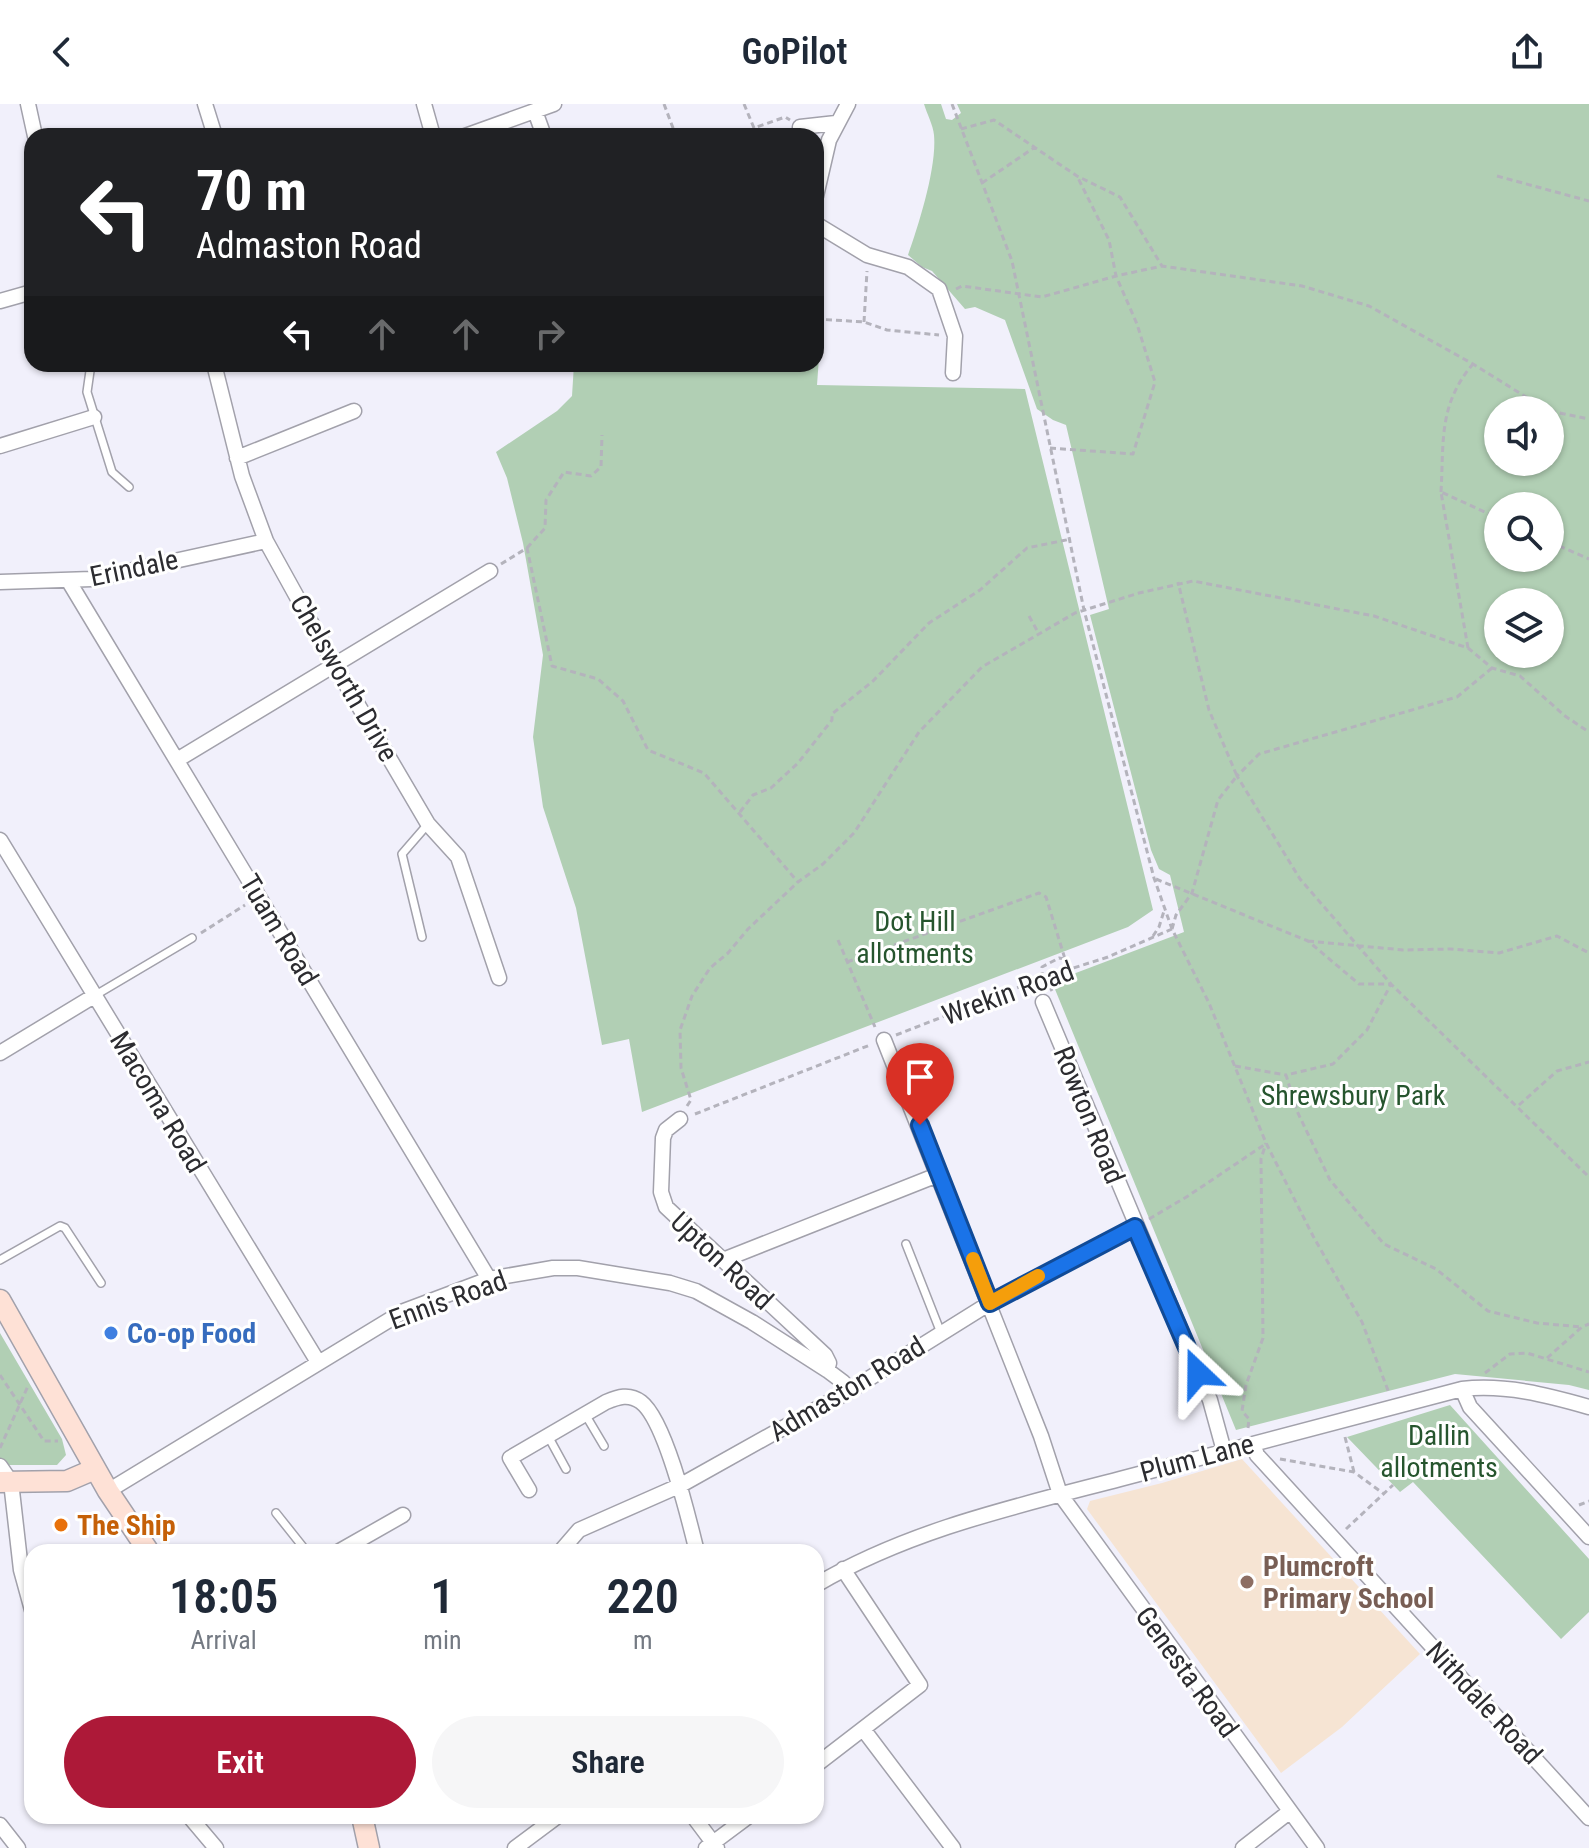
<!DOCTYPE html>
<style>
:root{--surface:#fff;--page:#f6f6f7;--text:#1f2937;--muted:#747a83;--accent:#ad1938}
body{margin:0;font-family:"Roboto Condensed",sans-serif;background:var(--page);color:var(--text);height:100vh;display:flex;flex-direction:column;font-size:30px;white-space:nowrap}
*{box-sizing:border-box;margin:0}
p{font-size:26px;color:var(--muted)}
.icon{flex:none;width:44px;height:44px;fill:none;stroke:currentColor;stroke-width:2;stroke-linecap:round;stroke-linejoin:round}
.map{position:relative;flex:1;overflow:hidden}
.details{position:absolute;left:24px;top:1440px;width:800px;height:280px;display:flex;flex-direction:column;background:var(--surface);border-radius:24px;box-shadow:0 2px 6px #0004}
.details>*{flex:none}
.top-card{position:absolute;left:24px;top:24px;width:800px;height:244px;border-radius:24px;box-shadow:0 2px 6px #0004;background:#202124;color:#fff;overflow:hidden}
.controls{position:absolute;left:1484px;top:292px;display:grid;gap:16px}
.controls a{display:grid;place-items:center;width:80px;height:80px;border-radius:50%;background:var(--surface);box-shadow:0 2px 6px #0004;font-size:40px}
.pin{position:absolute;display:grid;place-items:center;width:68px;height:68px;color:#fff;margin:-82px -34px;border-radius:50% 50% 50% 0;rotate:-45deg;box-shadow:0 0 8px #0007}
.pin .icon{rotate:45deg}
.me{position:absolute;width:88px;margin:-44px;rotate:337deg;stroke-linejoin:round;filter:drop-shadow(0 0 6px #0008)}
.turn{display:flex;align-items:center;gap:28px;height:168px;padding:0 40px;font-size:36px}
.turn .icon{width:104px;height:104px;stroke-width:2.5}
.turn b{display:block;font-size:56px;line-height:68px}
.lanes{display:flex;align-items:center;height:76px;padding:0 40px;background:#0003;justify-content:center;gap:40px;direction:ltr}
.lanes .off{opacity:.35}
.eta{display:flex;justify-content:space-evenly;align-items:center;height:136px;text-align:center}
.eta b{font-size:48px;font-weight:600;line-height:56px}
.cta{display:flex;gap:16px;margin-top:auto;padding:16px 40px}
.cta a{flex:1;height:92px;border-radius:48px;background:var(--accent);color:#fff;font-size:32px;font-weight:600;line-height:92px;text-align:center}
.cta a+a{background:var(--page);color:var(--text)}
header{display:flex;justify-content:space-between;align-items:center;height:104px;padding:0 40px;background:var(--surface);font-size:36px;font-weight:600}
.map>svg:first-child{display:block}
.education{fill:#f6e4d3}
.green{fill:#b1cfb4;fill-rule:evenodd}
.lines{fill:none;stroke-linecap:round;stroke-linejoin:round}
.lane-casing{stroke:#a2a1ab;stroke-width:10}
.street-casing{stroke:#a2a1ab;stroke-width:17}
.secondary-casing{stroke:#a2a1ab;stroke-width:23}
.path{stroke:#b4b3bc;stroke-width:3;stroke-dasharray:6 4;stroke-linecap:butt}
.lane{stroke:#fff;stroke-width:7}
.street{stroke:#fff;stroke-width:14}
.secondary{stroke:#fee1d6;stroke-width:20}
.route-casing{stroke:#114b97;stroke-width:20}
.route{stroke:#1a73e8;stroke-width:14}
.slow{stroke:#f59e0b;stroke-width:14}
.shop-dot{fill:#3f7fe0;stroke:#fff;stroke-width:3}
.food-dot{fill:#e8710a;stroke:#fff;stroke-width:3}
.education-dot{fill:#8d6e63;stroke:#fff;stroke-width:3}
.labels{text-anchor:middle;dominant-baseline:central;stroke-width:6;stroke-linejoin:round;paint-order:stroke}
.street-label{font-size:28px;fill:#2c2c30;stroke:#fff}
.park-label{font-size:28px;fill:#26552e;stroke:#fff}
.shop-label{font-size:28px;font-weight:bold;fill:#366cbe;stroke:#fff;text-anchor:start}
.food-label{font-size:28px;font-weight:bold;fill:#c56008;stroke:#fff;text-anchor:start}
.education-label{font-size:28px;font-weight:bold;fill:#785e54;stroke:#fff;text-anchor:start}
</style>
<header><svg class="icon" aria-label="back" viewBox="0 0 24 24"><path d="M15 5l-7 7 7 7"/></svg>GoPilot<svg class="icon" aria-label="share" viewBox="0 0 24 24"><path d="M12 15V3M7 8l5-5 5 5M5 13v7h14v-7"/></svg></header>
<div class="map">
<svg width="1589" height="1744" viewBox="0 0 1589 1744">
<rect width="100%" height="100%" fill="#f1f0fb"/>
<path class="education" d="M1242 1355 1420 1550 1342 1623 1281 1669 1087 1405 1090 1397 1162 1379Z"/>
<path class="green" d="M924 0H941L946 15 952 16 961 9 957 0H1589V1286L1569 1281 1455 1270 1236 1326 1052 878 1184 828 1170 771 1159 765 1151 746 1090 511 1109 505 1066 321 1053 316 1037 305 1005 216 975 203 965 205 932 167 922 163 908 151C919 120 937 63 934 31 933 21 927 10 924 0ZM1498 306H1550V358H1498ZM1498 402H1550V454H1498ZM1498 498H1550V550H1498Z
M816 213H822L817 281 1025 285 1153 806 1128 823 642 1008 629 935 602 941 576 804 543 703 533 633 543 551 523 439 507 374 496 348 557 307 572 292 574 260H816Z
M0 1229 62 1335 66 1351 57 1361H0Z
M1450 1301 1589 1455V1508L1561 1535 1413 1378 1400 1388 1347 1333Z"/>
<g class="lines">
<defs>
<path id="lane" d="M90 267 87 288 112 368 129 383
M422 833 402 750 428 720
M94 892 192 834
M906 1140 941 1229
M0 1156 60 1122 65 1124 101 1179
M585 1310 604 1342
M548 1332 566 1365
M276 1409 307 1448"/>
<path id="street" d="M28 0 35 32
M205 0 215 32
M424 0 433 32
M535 7 544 32
M800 23 836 19
M465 32 554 0
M816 92 829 36 848 0
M816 120 867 151 908 163 939 185 955 232 953 269
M0 197 32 188
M214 260 242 372 266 437 334 560 428 720 458 753 499 874
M0 342 94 313
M237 354 354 307
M68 476 489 1175
M0 478 92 475 266 437
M177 656 490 467
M0 736 318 1258
M1043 898 1210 1296 1224 1347
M884 936 1041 1332 1060 1390 1317 1744
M0 949 94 892
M680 1015 666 1026 663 1034 661 1088 666 1103 825 1251 829 1259 827 1266
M723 1156 940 1070
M1462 1285 1470 1303 1589 1433
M1253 1340 1257 1351 1589 1714
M0 1362 11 1378 21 1466 32 1506
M529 1386 510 1354 606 1298C618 1293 629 1289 641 1298 666 1317 689 1416 697 1448
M108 1387 404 1207 489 1175 553 1164H578L670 1179 696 1187 752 1218 827 1266 843 1278 849 1287
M338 1448 403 1411
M560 1448 579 1426 681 1381 849 1287 990 1199 1135 1123
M816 1481C909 1426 1017 1402 1120 1375 1234 1345 1348 1315 1462 1285 1505 1280 1547 1291 1589 1303
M863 1625 953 1744
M816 1661 920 1581 843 1465
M189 1712 216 1744
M693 1712 717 1744
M0 1721 18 1744
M515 1744 558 1712
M706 1744 749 1712
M1243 1744 1289 1708"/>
<path id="secondary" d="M0 1196 108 1387 149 1448
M0 1378 67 1377 95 1365
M362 1712 369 1744"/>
</defs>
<use href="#lane" class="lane-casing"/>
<use href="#street" class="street-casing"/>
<use href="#secondary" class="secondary-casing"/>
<path class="path" d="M664 0 676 32
M744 0 754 24 785 13 790 16
M952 0 1012 157 1084 506 1154 774 1172 825 1209 899 1266 1039 1313 1132 1362 1218 1389 1289
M961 25 994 16 1077 72 1120 93 1162 162
M1497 72 1589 97
M982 79 1035 43
M956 185 962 182 1042 193 1116 172 1162 162 1302 182 1369 202 1473 260 1547 306
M816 215 864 218 887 226 939 231
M864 218 867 167
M1550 307 1589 315
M1050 344 1133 350 1155 278 1137 220 1116 172 1109 136 1077 72
M1441 388C1444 338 1438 301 1473 260
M1550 438 1589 455
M527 444 545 424 546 396 564 368 591 372 601 363 602 331
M501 460 527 444 552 562 598 575 623 597 648 646 704 669 798 778
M1029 512 1039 530
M1468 544 1441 388 1498 414
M1492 564 1457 593 1259 650 1237 672 1300 775 1391 880 1589 1073
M740 708 753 691 771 684 798 659 832 616V610L873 577 929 519 980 486 1027 444 1071 435
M1156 775 1308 837 1359 880H1391L1367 926 1333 960 1286 971 1297 1007 1330 1076 1384 1140 1436 1165 1488 1207 1537 1219 1582 1223
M1172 825 1176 811 1192 789 1218 696 1237 672 1209 606 1178 478
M201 829 245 801
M1153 832 1159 823 1164 807
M838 836 875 923
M1308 837 1403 846 1450 845 1499 849 1557 832 1589 849
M847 858 1039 789 1046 793 1065 855
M1045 873 1052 887
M1042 874V863L1059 854 1065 855 1069 865
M896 931 1045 873 1108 853 1172 825
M1235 962 1286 971
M1519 1001 1557 967 1589 958
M687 1002 691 996 681 964 680 926 692 892 710 864 728 849 748 825 798 778 823 760 854 729 919 628 982 563 1075 509 1139 489 1193 477 1374 512 1468 544 1492 564 1520 572 1565 612 1589 628
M695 1010 870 941
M1149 1115 1188 1092 1264 1041
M1547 1254 1582 1223 1589 1220
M1485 1269 1510 1250 1527 1249 1589 1268
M0 1271 44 1337H58
M1248 1324 1249 1315 1242 1307 1246 1281 1263 1234 1261 1055 1266 1039
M1345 1333 1354 1368
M0 1344 28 1282
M1280 1355 1354 1368 1384 1390
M1579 1401 1589 1397
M1346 1425 1393 1381"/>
<use href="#lane" class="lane"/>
<use href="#street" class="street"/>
<use href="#secondary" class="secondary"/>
</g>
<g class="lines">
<defs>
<path id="route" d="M920 1021 990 1199 1135 1123 1198 1269"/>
</defs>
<use href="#route" class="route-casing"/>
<use href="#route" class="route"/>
<path class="slow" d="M973 1155 990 1199 1038 1172"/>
</g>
<circle class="shop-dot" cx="111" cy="1229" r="8"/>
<circle class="food-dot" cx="61" cy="1421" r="8"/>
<circle class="education-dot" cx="1247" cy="1478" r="8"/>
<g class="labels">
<g class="street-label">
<text transform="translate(134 464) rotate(-12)">Erindale</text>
<text transform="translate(344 574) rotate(60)">Chelsworth Drive</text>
<text transform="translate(279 826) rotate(59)">Tuam Road</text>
<text transform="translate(1008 889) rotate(-20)">Wrekin Road</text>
<text transform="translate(158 998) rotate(59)">Macoma Road</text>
<text transform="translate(1089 1011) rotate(68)">Rowton Road</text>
<text transform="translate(722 1157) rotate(43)">Upton Road</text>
<text transform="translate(448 1196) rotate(-20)">Ennis Road</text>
<text transform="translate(847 1285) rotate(-31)">Admaston Road</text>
<text transform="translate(1197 1354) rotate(-15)">Plum Lane</text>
<text transform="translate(1187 1568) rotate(54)">Genesta Road</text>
<text transform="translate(1484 1599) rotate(47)">Nithdale Road</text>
</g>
<g class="park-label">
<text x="915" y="817">Dot Hill<tspan x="915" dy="32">allotments</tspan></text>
<text x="1353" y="991">Shrewsbury Park</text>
<text x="1439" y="1331">Dallin<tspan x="1439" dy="32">allotments</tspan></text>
</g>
<g class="shop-label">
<text x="127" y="1229">Co-op Food</text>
</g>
<g class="food-label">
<text x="77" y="1421">The Ship</text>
</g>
<g class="education-label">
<text x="1263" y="1462">Plumcroft<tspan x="1263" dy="32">Primary School</tspan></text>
</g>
</g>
</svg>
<div class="controls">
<a><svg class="icon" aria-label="sound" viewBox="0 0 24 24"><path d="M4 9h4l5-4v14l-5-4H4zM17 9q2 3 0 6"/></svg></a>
<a><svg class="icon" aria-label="search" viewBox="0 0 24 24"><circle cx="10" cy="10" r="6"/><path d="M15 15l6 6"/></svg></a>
<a><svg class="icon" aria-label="layers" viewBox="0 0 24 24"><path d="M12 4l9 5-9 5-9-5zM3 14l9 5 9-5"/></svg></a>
</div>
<div class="pin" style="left:920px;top:1021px;background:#d93025"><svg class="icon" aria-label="arrive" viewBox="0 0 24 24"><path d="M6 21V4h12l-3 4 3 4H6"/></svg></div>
<svg class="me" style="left:1198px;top:1269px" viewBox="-20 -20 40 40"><path d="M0-17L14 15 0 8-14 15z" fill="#1a73e8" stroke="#fff" stroke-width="4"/></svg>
<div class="top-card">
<div class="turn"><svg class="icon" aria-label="left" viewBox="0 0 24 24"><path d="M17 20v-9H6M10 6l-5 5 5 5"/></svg><div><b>70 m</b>Admaston Road</div></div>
<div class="lanes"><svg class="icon" aria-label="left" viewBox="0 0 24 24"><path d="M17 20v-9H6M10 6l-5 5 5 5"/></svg><svg class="icon off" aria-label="ahead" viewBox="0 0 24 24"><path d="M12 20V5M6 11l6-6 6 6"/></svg><svg class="icon off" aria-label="ahead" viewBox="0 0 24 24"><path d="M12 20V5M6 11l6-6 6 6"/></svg><svg class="icon off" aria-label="right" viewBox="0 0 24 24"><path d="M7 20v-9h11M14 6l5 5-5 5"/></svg></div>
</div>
<section class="details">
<div class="eta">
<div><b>18:05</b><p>Arrival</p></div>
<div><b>1</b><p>min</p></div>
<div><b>220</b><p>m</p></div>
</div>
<div class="cta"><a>Exit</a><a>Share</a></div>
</section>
</div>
